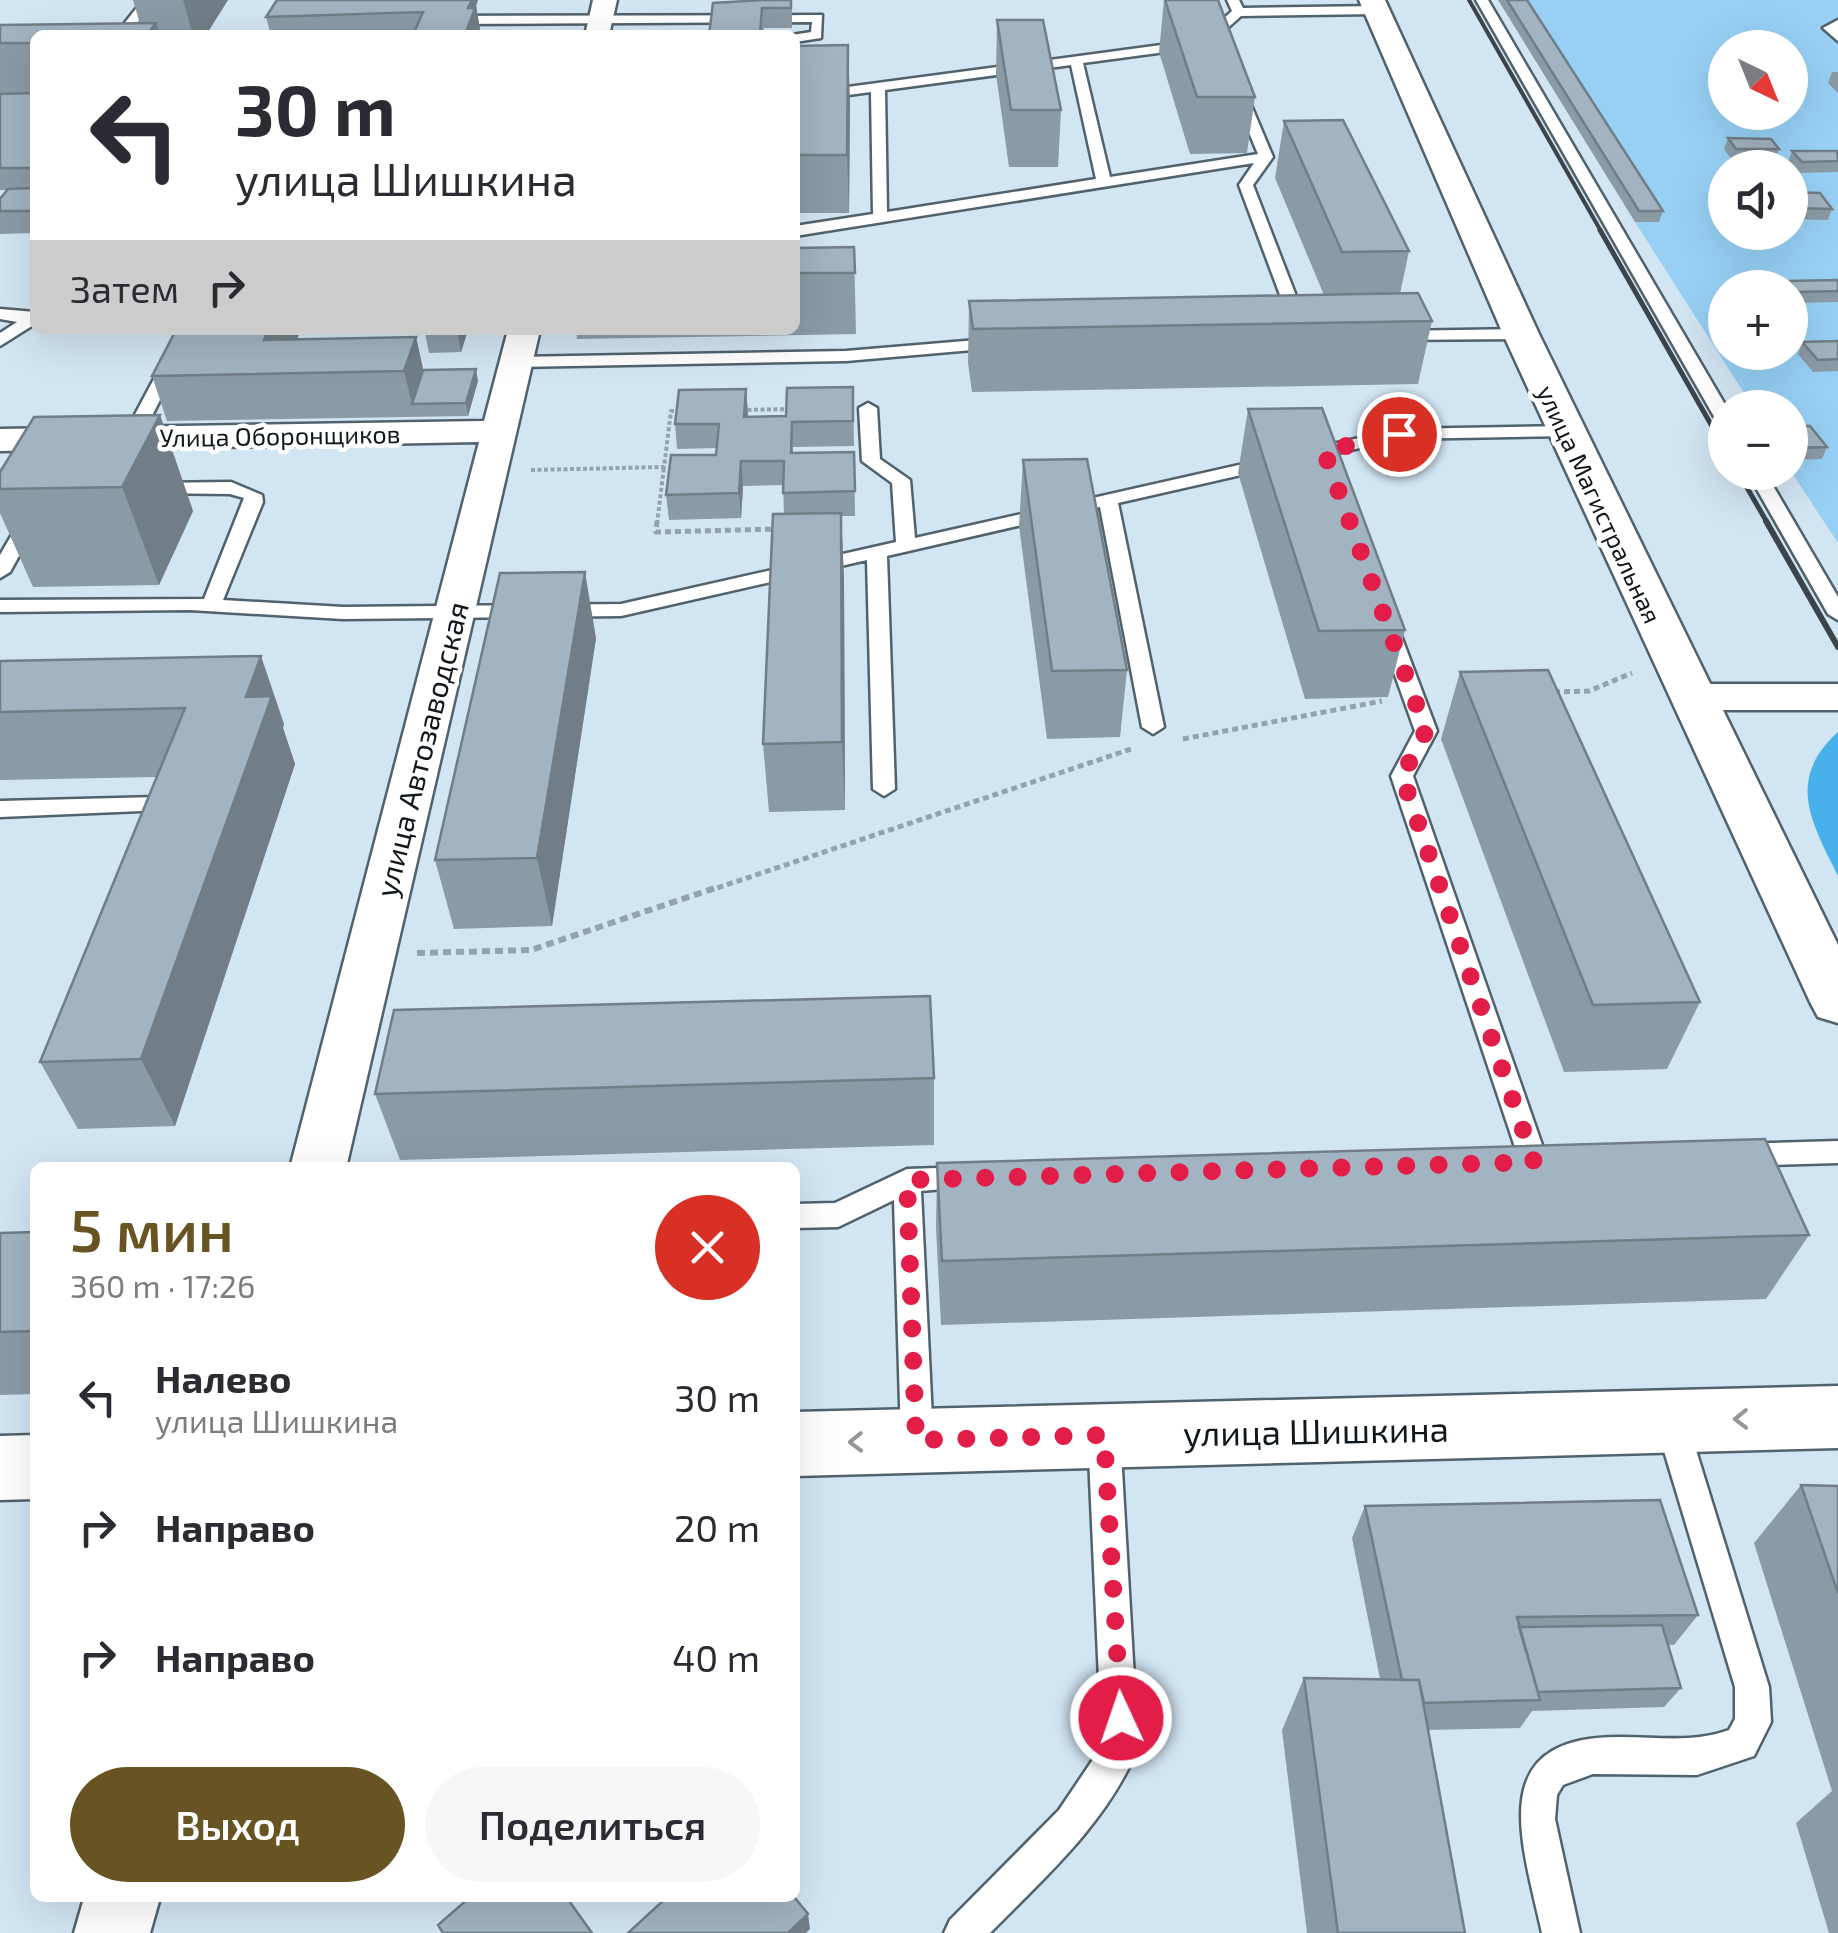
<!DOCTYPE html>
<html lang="ru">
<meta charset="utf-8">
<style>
:root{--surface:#fff;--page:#f7f7f7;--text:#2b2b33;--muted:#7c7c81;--accent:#685423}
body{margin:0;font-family:"Exo 2",sans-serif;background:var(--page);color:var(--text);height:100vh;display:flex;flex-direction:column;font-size:38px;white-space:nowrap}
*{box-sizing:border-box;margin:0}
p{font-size:32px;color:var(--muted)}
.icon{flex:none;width:55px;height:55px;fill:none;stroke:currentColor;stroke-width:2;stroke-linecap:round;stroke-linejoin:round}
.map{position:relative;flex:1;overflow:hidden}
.panel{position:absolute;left:30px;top:1162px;width:770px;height:740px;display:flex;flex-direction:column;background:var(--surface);border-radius:15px;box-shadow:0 10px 40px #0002}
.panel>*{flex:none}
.banner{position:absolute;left:30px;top:30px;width:770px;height:305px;border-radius:15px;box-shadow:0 10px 40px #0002;background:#fff;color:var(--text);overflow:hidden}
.needle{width:65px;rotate:137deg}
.buttons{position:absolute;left:1708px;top:30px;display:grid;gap:20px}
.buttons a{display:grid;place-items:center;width:100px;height:100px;border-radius:50%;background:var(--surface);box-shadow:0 10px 40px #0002;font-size:50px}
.pin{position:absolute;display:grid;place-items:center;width:85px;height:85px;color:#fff;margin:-42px;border:5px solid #fff;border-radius:50%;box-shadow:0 2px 10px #0007}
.me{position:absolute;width:110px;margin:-55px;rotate:357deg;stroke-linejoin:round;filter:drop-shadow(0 0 8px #0008)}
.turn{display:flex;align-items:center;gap:35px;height:210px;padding:0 40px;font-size:45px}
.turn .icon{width:130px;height:130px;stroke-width:2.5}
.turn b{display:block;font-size:70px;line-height:85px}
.then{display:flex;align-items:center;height:95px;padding:0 40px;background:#0003;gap:20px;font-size:38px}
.round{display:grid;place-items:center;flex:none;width:105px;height:105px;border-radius:52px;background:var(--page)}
.overview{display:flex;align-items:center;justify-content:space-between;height:170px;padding:0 40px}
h1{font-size:60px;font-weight:600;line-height:75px;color:var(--accent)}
.primary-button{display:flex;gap:20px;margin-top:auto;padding:20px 40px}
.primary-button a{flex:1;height:115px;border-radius:60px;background:var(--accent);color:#fff;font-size:40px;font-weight:600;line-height:115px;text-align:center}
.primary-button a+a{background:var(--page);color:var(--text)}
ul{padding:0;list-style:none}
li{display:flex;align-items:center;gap:30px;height:130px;padding:0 40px}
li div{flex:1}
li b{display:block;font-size:38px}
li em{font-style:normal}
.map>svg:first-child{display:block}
.green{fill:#97d0f4;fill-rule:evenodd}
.forest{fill:#48b1ec}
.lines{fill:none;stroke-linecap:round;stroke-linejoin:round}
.service-casing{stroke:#51626d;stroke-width:5}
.minor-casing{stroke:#51626d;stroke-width:5}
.tertiary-casing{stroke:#51626d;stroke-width:5}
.secondary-casing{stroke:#51626d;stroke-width:5}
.path-far2{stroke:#93a3ae;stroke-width:4;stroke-dasharray:4 2.5;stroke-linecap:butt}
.path-far1{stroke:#93a3ae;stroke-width:5;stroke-dasharray:6 4;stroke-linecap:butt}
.path{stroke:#93a3ae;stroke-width:6;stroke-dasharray:8 5;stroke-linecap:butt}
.service{fill:#fff;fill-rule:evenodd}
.minor{fill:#fff;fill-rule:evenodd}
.tertiary{fill:#fff;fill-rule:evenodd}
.secondary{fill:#fff;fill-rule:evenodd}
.rail-far2{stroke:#3b444b;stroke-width:4}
.rail-far1{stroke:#3b444b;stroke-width:5}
.rail{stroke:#3b444b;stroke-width:6}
.wall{fill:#8b9ba6}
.shaded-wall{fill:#717e87}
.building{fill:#a2b4c1;stroke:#717e87;stroke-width:2.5}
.oneway{stroke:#949799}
.route{stroke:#e11d48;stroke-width:18;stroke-dasharray:0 32.4}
.labels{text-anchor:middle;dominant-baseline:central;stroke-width:9;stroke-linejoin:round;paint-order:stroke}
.far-street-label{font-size:25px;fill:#11181d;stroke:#fff}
.street-label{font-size:30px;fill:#11181d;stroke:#fff}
.near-street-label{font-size:35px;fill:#11181d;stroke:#fff}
</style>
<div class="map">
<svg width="1838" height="1933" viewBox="0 0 1838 1933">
<rect width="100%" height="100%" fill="#d2e5f3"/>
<path class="green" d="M1518 0H1838V543L1790 470V408L1753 407 1635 222 1659 221ZM1725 48H1790V112H1725ZM1725 168H1790V232H1725ZM1725 288H1790V352H1725Z"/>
<path class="forest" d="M1838 732V876C1812 823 1785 780 1838 732Z"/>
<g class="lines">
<defs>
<path id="service" d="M143 0H155L128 35H115Z
M1227 0H1239L1243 8 1377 6 1383 10 1377 14 1241 16 1222 33 1227 47 1221 51 1215 47 1209 32 1232 11Z
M1476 0H1488L1727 408 1725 425 1716 420Z
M822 15 821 38 795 42 792 35 811 32 812 22 444 24 438 20 444 16Z
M1838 20V41L1823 28Z
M1191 41 1197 45 1195 48 1083 63 1110 177 1258 154 1231 89 1243 86 1273 157 1253 185 1308 327 1306 330 1292 327 1239 185 1254 163 795 236V226L873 214 871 92 795 102V94ZM1071 65 1096 179 887 212 885 90Z
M0 309 35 312V324L0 346V333L17 322 0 319Z
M180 330H196L141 437 138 441H126L123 437Z
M1396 331 1521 329 1529 334 1521 339 1390 340 1388 336Z
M1001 338 1009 343 1007 347 846 361 516 367 508 362 516 357 846 351Z
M868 403 877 408 880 459 910 480 915 538 1399 429 1566 426 1575 431 1566 436 1399 439 1118 503 1164 727 1153 734 1142 727 1100 507 887 556 895 789 884 796 873 789 867 560 621 616 343 619 190 610 0 612V600L204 599 244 498 230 494 147 493V485L154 483 231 482 262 495 263 502 223 600 343 607 621 604 896 542 892 483 862 461 859 408Z
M1747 472H1765L1838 597V620L1828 614Z
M31 512 40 518 10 572 0 578V555L24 514Z
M1387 619 1397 625 1437 731 1413 776 1548 1162 1544 1170 1534 1173 1524 1170 1520 1162 1391 776 1415 731 1377 625Z
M157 797 168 805 165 810 0 817V801Z
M1838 1141V1163L1738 1166 1728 1163 1724 1155 1728 1147 1738 1144Z
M968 1167 978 1170 982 1178 978 1186 921 1191 933 1439 928 1449 917 1453 906 1449 901 1439 894 1200 838 1227 795 1228V1204L835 1203 907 1169Z
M1671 1407 1682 1411 1687 1421 1769 1687 1771 1722 1754 1756 1697 1775 1593 1774 1563 1785 1557 1795 1555 1819 1580 1933H1542C1522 1841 1482 1735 1622 1737 1660 1737 1693 1743 1729 1730L1735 1719V1687L1655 1421 1660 1411Z
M1104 1421 1115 1425 1120 1435 1138 1748C1106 1824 1046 1876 990 1933H944L950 1920 1059 1810 1102 1746 1088 1435 1093 1425Z"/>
<path id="minor" d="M593 0H617L609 35H585Z
M508 330H540L346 1168H290L479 442 0 451V429L484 421Z
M1694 684H1838V710H1694L1679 706 1673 697 1679 688Z
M84 1898H160L150 1933H74Z"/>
<path id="tertiary" d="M1838 1386V1448L795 1476V1412Z
M35 1435V1499L0 1500V1436Z"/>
<path id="secondary" d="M1359 0H1385L1539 334 1838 945V1023L1818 1017 1810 1002 1503 334Z"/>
</defs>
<use href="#service" class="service-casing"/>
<use href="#minor" class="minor-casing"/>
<use href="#tertiary" class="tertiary-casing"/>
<use href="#secondary" class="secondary-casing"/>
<path class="path-far2" d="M741 410 794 409
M531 470 664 467 671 411H684
M657 524 664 467"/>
<path class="path-far1" d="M657 521 656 532 780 529
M1554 692 1589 691 1632 673
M1183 739 1382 701
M708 891 1131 749"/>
<path class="path" d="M417 953 531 950 715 888"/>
<use href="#service" class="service"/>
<use href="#minor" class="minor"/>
<use href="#tertiary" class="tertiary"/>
<use href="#secondary" class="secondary"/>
<path class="rail-far2" d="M1469 0 1602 233"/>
<path class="rail-far1" d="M1600 230 1725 449
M1738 472 1768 524"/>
<path class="rail" d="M1766 521 1838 647"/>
</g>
<path class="wall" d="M133 0H228L206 35H35V233L0 234V199L7 190H0V25L140 24Z
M277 0H478L476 6 481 35H271L266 17Z
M792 0V28H764L763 35H709L713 3Z
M1164 0 1255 97 1247 153 1190 154 1159 52Z
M1498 0H1527L1663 211 1659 222H1635Z
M997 20 1061 110 1058 167H1009L996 74Z
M795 46 850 100 849 213H795Z
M1832 72H1838V93L1828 83Z
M1284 121 1409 251 1400 294 1432 321 1418 384 972 392 968 363 969 301 1324 295 1275 178Z
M1728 138 1779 149 1775 160H1732L1724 149Z
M1792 151H1838V172L1798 173 1788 162Z
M1790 192 1832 209 1828 220 1790 219Z
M854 247 856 334 577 339 576 330H795V248Z
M1838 280V302L1794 303 1790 299V288H1786L1789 281Z
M176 330H301L297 339 416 337 423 370 478 381 468 416 167 421 152 376Z
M383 330H468L461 352 429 353 425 333 384 334Z
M1838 341V371L1813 372 1798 354 1802 342Z
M853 387 854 446 793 447V453L854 452 855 516H841L844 579 845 810 769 812 763 744 784 514 783 485 743 486 741 518 669 520 666 495 716 455 717 448 677 449 675 424 748 417 786 416Z
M1248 409 1405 630 1388 697 1305 699 1238 473Z
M160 415 193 511 159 585 33 587 0 513V472Z
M1790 426 1827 447 1822 459 1790 460Z
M1023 460 1127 670 1120 737 1047 739 1019 526Z
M596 638 552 926 454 929 435 860Z
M0 661 284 724 283 728 295 764 175 1126 78 1129 40 1062 157 777 0 780Z
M1460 672 1700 1002 1667 1069 1564 1072 1441 739Z
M934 1078V1145L400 1160 375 1094Z
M937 1163 1809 1235 1766 1299 941 1325 936 1228Z
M35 1232V1394L0 1395V1233Z
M1801 1485 1838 1486V1933H1829L1796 1823 1832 1791 1754 1543Z
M1365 1506 1698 1615 1674 1645H1668L1681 1688 1664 1707 1532 1711 1520 1728 1428 1730 1465 1933H1307L1282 1730 1304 1678 1380 1679 1352 1538Z"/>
<path class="shaded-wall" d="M183 0H228L206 35H193Z
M471 0H478L476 6 481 35H465L468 8Z
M156 23 160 35H147Z
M848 45 850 100 849 213 847 155Z
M268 330H301L282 373 264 340Z
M457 330H468L461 352Z
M416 337 426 382 412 404 404 371Z
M476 369 478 381 468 416 466 403Z
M746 389 748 413 746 441 744 417Z
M160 415 193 511 159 585 122 487Z
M741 461 743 486 741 518 739 493Z
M841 513 844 579 845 810 842 742Z
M585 572 596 638 552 926 537 858Z
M261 656 284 724 283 728 295 764 175 1126 141 1059 246 697Z
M808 1914 810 1929 806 1933H788Z"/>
<path class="building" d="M277 0H472L468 8H475L465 35H413L423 12 266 17Z
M763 0H791V8H762L760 35H709L713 3Z
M1165 0H1218L1255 97H1197Z
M1507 0H1527L1663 211H1639Z
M997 20H1043L1061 110H1011Z
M156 23 147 35H35V43H0V25Z
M848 45 847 155H795V46Z
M35 93V168H0V94Z
M1343 120 1409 251 1342 252 1284 121Z
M1728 138 1771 139 1779 149H1736Z
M1792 151H1837L1838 161 1802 162Z
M35 188V211H0V199L8 189Z
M1790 192 1820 193 1832 209 1790 208Z
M854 247 855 273H795V248Z
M1838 280V291L1798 292 1789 281Z
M1418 293 1432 321 973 329 969 301Z
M176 330H268L264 340 416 337 404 371 152 376Z
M1838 341V359L1818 360 1802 342Z
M476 369 466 403 412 404 423 370Z
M853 387V421L792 422 791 453 854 452 855 491 783 493 784 461H741L739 493 666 495 671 455H716L719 424H675L679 390 746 389 744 417 786 416 787 388Z
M1322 408 1405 630 1319 631 1248 409Z
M160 415 122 487 0 489V472L34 417Z
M1790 426H1810L1827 447 1792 448 1790 445Z
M1087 459 1127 670 1052 671 1023 460Z
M841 513 842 742 763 744 773 514Z
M585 572 537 858 435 860 500 573Z
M261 656 246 697 272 696 141 1059 40 1062 185 708 0 712V661Z
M1548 670 1700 1002 1593 1005 1460 672Z
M930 996 934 1078 375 1094 394 1010Z
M1765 1139 1809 1235 942 1261 937 1163Z
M35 1232V1331L0 1332V1233Z
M1801 1485 1838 1486V1593Z
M1660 1500 1698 1615 1517 1617 1540 1700 1424 1703 1419 1680H1402L1365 1506Z
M1662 1625 1681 1688 1538 1692 1519 1627Z
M1304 1678 1419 1680 1465 1933H1338Z
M469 1898H567L592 1933H443L438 1925Z
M666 1898H795L808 1914 788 1933H628Z"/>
<defs><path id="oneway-chevron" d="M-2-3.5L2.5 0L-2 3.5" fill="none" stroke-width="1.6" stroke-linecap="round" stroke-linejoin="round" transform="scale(2.5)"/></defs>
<g class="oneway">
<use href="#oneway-chevron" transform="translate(1741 1419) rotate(179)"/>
<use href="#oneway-chevron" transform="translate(856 1442) rotate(179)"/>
</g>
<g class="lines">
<path class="route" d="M1121 1718 1104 1435 916 1440 907 1180 1534 1162 1402 776 1426 731 1324 451 1399 434"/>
</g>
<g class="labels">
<g class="far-street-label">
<text transform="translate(280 435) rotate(-1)">Улица Оборонщиков</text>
<text transform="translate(1600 504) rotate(65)">улица Магистральная</text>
</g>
<g class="street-label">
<text transform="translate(421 749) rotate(-76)">улица Автозаводская</text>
</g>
<g class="near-street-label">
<text transform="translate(1316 1430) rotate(-1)">улица Шишкина</text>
</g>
</g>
</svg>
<div class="buttons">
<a><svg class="needle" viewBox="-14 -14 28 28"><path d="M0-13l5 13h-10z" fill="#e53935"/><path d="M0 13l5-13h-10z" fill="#7c7c81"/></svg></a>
<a><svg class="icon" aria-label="sound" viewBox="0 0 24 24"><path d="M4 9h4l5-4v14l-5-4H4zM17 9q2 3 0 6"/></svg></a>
<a>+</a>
<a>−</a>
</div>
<div class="pin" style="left:1399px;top:434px;background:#d93025"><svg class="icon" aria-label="arrive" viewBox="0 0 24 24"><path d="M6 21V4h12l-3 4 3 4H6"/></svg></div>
<svg class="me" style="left:1121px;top:1718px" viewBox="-20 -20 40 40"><circle r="17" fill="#e11d48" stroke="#fff" stroke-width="3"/><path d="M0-11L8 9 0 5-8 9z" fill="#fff"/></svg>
<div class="banner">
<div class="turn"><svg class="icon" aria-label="left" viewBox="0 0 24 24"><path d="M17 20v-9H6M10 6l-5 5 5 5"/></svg><div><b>30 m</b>улица Шишкина</div></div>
<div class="then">Затем<svg class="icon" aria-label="right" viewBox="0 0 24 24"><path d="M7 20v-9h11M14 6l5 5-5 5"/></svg></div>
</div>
<section class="panel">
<div class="overview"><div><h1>5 мин</h1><p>360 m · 17:26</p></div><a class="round" style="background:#d93025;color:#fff"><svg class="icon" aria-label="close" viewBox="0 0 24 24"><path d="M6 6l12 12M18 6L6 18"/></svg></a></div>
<ul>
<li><svg class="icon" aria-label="left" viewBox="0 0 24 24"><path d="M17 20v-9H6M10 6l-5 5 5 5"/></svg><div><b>Налево</b><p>улица Шишкина</p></div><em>30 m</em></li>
<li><svg class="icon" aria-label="right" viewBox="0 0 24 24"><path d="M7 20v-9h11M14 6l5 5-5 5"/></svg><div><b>Направо</b></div><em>20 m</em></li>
<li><svg class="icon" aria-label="right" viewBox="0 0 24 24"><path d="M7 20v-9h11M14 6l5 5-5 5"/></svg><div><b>Направо</b></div><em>40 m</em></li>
</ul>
<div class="primary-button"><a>Выход</a><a>Поделиться</a></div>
</section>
</div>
